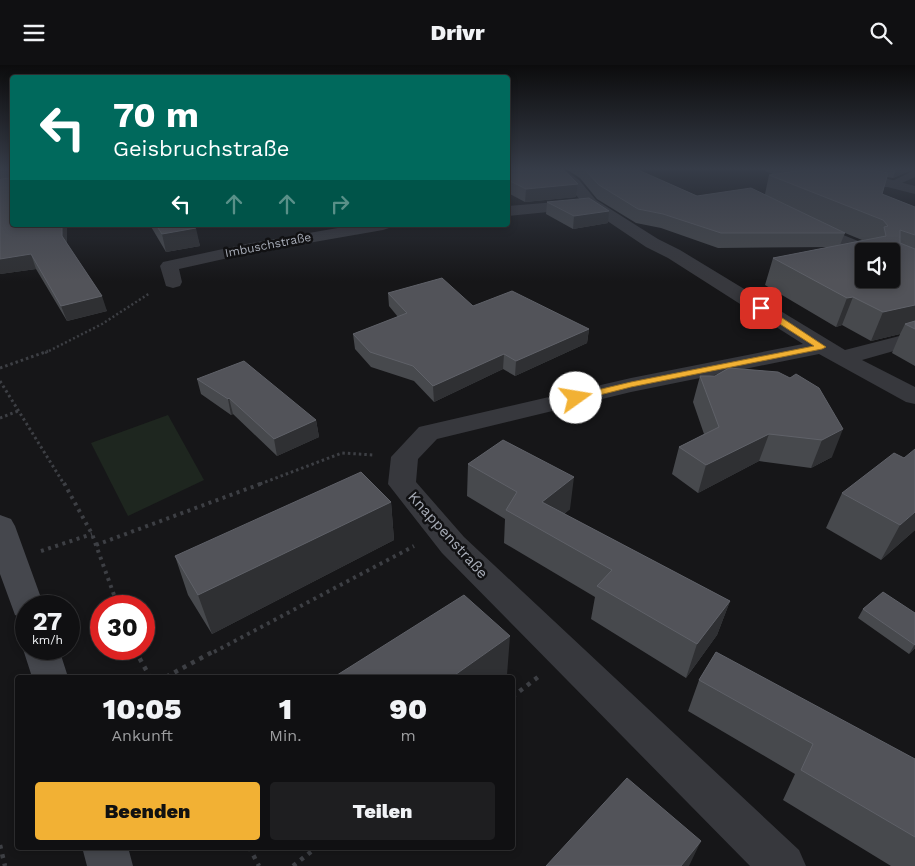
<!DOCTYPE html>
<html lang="de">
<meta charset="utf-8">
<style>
:root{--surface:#101012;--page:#1e1e20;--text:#f1f3f6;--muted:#9c9d9f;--line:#303032;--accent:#f2b134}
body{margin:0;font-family:"Work Sans",sans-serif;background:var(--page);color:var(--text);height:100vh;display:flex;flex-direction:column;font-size:19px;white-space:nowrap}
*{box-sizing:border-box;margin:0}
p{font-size:16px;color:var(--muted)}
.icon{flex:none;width:28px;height:28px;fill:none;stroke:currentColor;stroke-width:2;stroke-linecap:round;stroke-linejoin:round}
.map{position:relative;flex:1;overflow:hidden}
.details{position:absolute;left:15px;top:610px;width:500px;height:175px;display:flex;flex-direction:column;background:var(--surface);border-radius:5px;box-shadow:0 2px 8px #0003,0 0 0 1px var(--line)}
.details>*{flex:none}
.guide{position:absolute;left:10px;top:10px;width:500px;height:152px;border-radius:5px;box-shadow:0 2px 8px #0003,0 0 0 1px var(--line);background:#00695c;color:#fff;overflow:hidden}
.fabs{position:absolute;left:855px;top:178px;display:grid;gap:10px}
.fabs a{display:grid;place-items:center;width:45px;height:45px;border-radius:5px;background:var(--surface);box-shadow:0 2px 8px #0003,0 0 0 1px var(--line);font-size:25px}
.speed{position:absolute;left:15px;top:530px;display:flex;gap:10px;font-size:25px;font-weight:700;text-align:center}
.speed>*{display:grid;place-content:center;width:65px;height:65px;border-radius:50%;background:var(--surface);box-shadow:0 2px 8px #0003,0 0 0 1px var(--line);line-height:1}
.speed small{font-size:12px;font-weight:400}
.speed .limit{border:8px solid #d22;background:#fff;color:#111}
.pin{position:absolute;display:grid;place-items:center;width:42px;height:42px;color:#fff;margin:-21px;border-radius:10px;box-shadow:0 2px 8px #0006}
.me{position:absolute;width:55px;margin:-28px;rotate:77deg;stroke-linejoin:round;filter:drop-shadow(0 0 4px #0008)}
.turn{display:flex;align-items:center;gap:18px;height:105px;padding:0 20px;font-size:22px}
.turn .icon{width:65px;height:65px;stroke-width:2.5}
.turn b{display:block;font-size:35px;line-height:42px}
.lanes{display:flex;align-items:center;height:48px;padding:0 20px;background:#0003;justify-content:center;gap:25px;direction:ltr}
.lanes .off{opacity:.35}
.eta{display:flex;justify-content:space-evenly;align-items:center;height:85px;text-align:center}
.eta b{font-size:30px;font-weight:800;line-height:35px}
.action{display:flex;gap:10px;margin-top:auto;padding:10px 20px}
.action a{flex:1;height:58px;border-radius:5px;background:var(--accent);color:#111;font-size:20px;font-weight:800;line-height:58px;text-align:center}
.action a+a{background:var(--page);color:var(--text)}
header{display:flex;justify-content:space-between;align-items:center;height:65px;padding:0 20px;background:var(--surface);font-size:22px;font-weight:800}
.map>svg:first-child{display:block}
.green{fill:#1e261f}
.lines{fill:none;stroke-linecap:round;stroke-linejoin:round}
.path-far3{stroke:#3d3f44;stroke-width:2.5;stroke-dasharray:2 2.5;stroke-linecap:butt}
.path-far2{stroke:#3d3f44;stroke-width:3;stroke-dasharray:2.5 3;stroke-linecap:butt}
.path-far1{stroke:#3d3f44;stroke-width:4;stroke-dasharray:3 4.5;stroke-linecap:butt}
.path{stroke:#3d3f44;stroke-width:4.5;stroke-dasharray:4 5.5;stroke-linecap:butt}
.service{fill:#37383d;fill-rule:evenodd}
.minor{fill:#37383d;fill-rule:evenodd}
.secondary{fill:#45474d;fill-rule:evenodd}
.wall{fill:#47494d;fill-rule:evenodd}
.shaded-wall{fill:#2f3033}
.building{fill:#525359;stroke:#5f6168;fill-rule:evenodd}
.route{fill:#f2b134;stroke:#9d7322}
.labels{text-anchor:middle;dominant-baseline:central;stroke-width:5;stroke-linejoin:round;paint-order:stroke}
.far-street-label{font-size:12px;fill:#a8adb8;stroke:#111113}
.street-label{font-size:15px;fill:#a8adb8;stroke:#111113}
</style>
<header><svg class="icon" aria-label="menu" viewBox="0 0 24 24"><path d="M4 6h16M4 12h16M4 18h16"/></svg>Drivr<svg class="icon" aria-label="search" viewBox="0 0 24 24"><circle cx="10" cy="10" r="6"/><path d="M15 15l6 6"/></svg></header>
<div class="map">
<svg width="915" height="801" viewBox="0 0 915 801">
<rect width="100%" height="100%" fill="#161618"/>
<path class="green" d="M168 350 204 415 128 451 91 378Z"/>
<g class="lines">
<path class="path-far3" d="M45 288 102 259 150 228"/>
<path class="path-far2" d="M0 303 48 286
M0 316 64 419
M0 353 18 346
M260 419 342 388 374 390"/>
<path class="path-far1" d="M64 418 92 469 118 541
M96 480 263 418
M41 486 92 469
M134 584 136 587
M214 587 414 481"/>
<path class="path" d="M135 585 150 612
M166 612 216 585
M512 632 538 612
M0 780 5 801
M249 782 259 801
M293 801 317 782"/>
<path class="service" d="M915 105V112L893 122H885L884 120Z"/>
<path class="minor" d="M547 104H563L579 115 596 135 658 174 680 185 845 285 915 267V280L862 295 915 322V339L906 337 819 289 631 327 437 374 418 394 416 417 464 472 799 785 806 801H750L442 488 388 419 391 392 419 362 631 313 803 279 668 193 646 182 588 143 508 151V141L580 135 569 121Z
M826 104H850L915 121V129L828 107Z
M355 160H391L389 163 383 165 246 189 179 204 182 217 180 221 173 223 166 221 160 201 163 197 246 179Z
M831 165 873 182 876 186H864V190L825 174 823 170 825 166Z"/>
<path class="secondary" d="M0 450 11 454 15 461 44 541H26V554L15 550 0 509Z
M26 577V584H59L68 612H32L23 584Z
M82 782H128L133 801H87Z"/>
</g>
<path class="wall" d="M0 104H12V160L67 179 107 246 67 256 36 204 0 209V114H3L0 113Z
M508 104 578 119 576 132 525 137 508 128Z
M566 104H636L697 131 765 129 769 110H775L761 104H914L893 113 887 112 882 129 915 142V301L892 288 900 269 871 276 842 260 836 262 765 220 773 193 829 182 718 183 661 163 636 158 597 134 580 113ZM845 168 862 175 840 180Z
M547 137 608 158 573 164 546 149Z
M150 160H194L200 181 166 187Z
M388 228 473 241 589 264 587 278 515 311 503 304 434 337 414 316 371 302 355 284 353 269 398 252 389 241Z
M700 311 790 313 832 392 811 403 759 396 698 428 672 409 679 382 704 369 693 337Z
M197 314 316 355 319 372 277 391 233 349 231 350 201 329Z
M468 399 570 444 564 449 730 536 717 570 686 613 591 554 595 532 504 478 505 454 467 431Z
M842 428 915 465 881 495 826 463Z
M391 437 394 475 212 569 188 530 175 491Z
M863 544 915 548V583L909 589 858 553Z
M699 615 915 694V801H891L783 735 795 709 688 646Z"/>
<path class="shaded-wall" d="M866 104H880L874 121Z
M896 104H914L893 113Z
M578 119 576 132 525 137 526 124Z
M609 146 608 158 573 164 574 151Z
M62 160H67V185L62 171Z
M196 163 200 181 166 187 162 169Z
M31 189 36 204 0 209V194Z
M102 231 107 246 67 256 61 241Z
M853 232 842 260 836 262 847 233Z
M915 240V264L905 259 900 269 871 276 883 247Z
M589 264 587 278 515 311 516 296Z
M504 289 503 304 434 337 433 321Z
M229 333 233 349 231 350 228 334Z
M316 355 319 372 277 391 274 374Z
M843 364 832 392 811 403 822 375Z
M769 369 759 396 698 428 706 400Z
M574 412 570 444 543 466 542 437Z
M391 437 394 475 212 569 198 530Z
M915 447V465L881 495 900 460Z
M730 536 717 570 686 613 697 579Z
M510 571 507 610 504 612H452Z
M915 579V583L909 589Z
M701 776 689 801H681Z"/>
<path class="building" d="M4 104H12V107Z
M508 104H562L569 110 578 119 526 124 508 115Z
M584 104H636L697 131 751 123 845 168H721L663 149 638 144 599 120Z
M811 104H867L888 108 882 129 915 142V170L900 165V178L915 184V240L883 247 853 232 847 233 773 193 886 171 884 162 888 161 883 155 769 110ZM864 186H891V214H864Z
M12 113V160H62V171L102 231 61 241 31 189 0 194V114Z
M589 133 609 146 574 151 547 137Z
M156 160H194L196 163 162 169Z
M442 213 473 241 512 226 589 264 516 296 504 289 433 321 413 301 370 287 353 269 407 248 388 228Z
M915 256V264L905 259Z
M244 296 316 355 274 374 229 333 228 334 197 314Z
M729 303 778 307 790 313 796 309 819 323 843 364 822 375 769 369 706 400 679 382 719 362 700 311H715Z
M503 375 574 412 542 437 730 536 697 579 597 521 612 505 506 445 517 427 468 399Z
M915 384V447L900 460 842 428 894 388 904 393Z
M361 407 391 437 198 530 175 491Z
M883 527 915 548V580L863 544Z
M464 530 510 571 452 612H334Z
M716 587 915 694V772L801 705 813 679 699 615Z
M627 713 701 776 681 801H546Z"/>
<linearGradient id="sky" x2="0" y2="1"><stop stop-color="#0c0c0d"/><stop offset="0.48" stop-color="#363c48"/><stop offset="1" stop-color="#363c48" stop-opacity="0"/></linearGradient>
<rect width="915" height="216" fill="url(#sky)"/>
<path class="route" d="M758 241H764L826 282 822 284 631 322 576 336 571 333 572 331 631 317 814 281 758 245Z"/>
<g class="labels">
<g class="far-street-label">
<text transform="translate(268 180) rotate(-11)">Imbuschstraße</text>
</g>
<g class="street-label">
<text transform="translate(448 470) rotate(48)">Knappenstraße</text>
</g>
</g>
</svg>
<div class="fabs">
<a><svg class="icon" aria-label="sound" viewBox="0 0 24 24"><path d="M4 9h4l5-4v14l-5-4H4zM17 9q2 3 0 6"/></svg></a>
</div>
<div class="speed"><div>27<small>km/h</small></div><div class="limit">30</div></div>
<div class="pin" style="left:761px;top:243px;background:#d93025"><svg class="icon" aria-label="arrive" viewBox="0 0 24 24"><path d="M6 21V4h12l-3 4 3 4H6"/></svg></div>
<svg class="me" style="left:576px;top:333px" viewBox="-20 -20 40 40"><circle r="19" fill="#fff"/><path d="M0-13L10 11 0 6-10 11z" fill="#f2b134"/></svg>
<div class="guide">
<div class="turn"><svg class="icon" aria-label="left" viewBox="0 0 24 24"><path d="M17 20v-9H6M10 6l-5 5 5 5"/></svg><div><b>70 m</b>Geisbruchstraße</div></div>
<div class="lanes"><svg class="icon" aria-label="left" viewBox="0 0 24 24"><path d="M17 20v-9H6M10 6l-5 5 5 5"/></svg><svg class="icon off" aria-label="ahead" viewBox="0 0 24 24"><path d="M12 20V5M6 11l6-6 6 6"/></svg><svg class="icon off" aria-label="ahead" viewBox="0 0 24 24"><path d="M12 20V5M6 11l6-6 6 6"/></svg><svg class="icon off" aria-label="right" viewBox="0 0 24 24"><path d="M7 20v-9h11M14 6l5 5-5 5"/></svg></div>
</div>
<section class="details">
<div class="eta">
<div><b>10:05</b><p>Ankunft</p></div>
<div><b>1</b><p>Min.</p></div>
<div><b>90</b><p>m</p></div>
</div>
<div class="action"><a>Beenden</a><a>Teilen</a></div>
</section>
</div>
